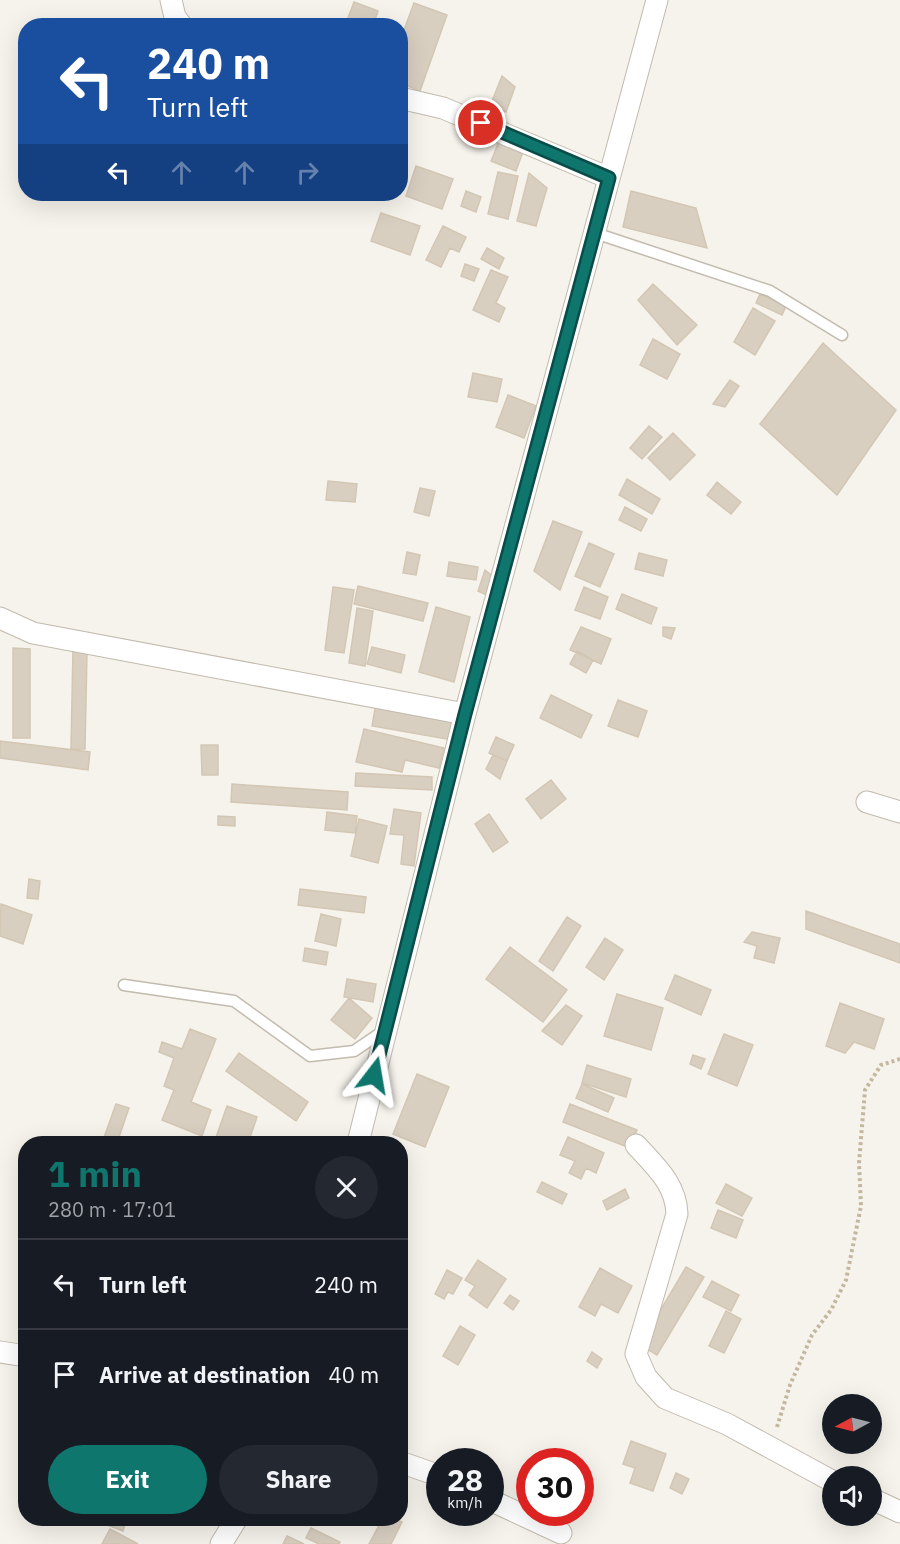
<!DOCTYPE html>
<meta charset="utf-8">
<style>
:root{--surface:#171b24;--page:#242831;--text:#f1f3f6;--muted:#9ea1a6;--line:#363941;--accent:#0f766e}
body{margin:0;font-family:"IBM Plex Sans",sans-serif;background:var(--page);color:var(--text);height:100vh;display:flex;flex-direction:column;font-size:22px;white-space:nowrap}
*{box-sizing:border-box;margin:0}
p{font-size:20px;color:var(--muted)}
.icon{flex:none;width:33px;height:33px;fill:none;stroke:currentColor;stroke-width:2;stroke-linecap:round;stroke-linejoin:round}
.map{position:relative;flex:1;overflow:hidden}
.sheet{position:absolute;left:18px;top:1136px;width:390px;height:390px;display:flex;flex-direction:column;background:var(--surface);border-radius:24px;box-shadow:0 6px 24px #0002}
.sheet>*{flex:none}
.hud{position:absolute;left:18px;top:18px;width:390px;height:183px;border-radius:24px;box-shadow:0 6px 24px #0002;background:#1a4fa0;color:#fff;overflow:hidden}
.needle{width:39px;rotate:263deg}
.controls{position:absolute;left:822px;top:1394px;display:grid;gap:12px}
.controls a{display:grid;place-items:center;width:60px;height:60px;border-radius:50%;background:var(--surface);box-shadow:0 6px 24px #0002;font-size:30px}
.speed{position:absolute;left:426px;top:1448px;display:flex;gap:12px;font-size:30px;font-weight:700;text-align:center}
.speed>*{display:grid;place-content:center;width:78px;height:78px;border-radius:50%;background:var(--surface);box-shadow:0 6px 24px #0002;line-height:1}
.speed small{font-size:15px;font-weight:400}
.speed .limit{border:9px solid #d22;background:#fff;color:#111}
.pin{position:absolute;display:grid;place-items:center;width:51px;height:51px;color:#fff;margin:-26px;border:3px solid #fff;border-radius:50%;box-shadow:0 2px 6px #0007}
.me{position:absolute;width:66px;margin:-33px;rotate:14deg;stroke-linejoin:round;filter:drop-shadow(0 0 4px #0008)}
.turn{display:flex;align-items:center;gap:21px;height:126px;padding:0 30px;font-size:27px}
.turn .icon{width:78px;height:78px;stroke-width:2.5}
.turn b{display:block;font-size:42px;line-height:51px}
.lanes{display:flex;align-items:center;height:57px;padding:0 30px;background:#0003;justify-content:center;gap:30px;direction:ltr}
.lanes .off{opacity:.35}
.round{display:grid;place-items:center;flex:none;width:63px;height:63px;border-radius:32px;background:var(--page)}
.headline{display:flex;align-items:center;justify-content:space-between;height:102px;padding:0 30px}
h1{font-size:36px;font-weight:800;line-height:45px;color:var(--accent)}
.action{display:flex;gap:12px;margin-top:auto;padding:12px 30px}
.action a{flex:1;height:69px;border-radius:36px;background:var(--accent);color:#fff;font-size:24px;font-weight:800;line-height:69px;text-align:center}
.action a+a{background:var(--page);color:var(--text)}
ul{padding:0;list-style:none}
li{display:flex;align-items:center;gap:18px;height:90px;padding:0 30px;border-top:2px solid var(--line)}
li div{flex:1}
li b{display:block;font-size:22px}
li em{font-style:normal}
.map>svg:first-child{display:block}
.building{fill:#d8cfc1;stroke:#d3c7b4;stroke-width:1.5}
.lines{fill:none;stroke-linecap:round;stroke-linejoin:round}
.lane-casing{stroke:#c2bbae;stroke-width:13}
.street-casing{stroke:#c2bbae;stroke-width:23}
.path{stroke:#c4b79f;stroke-width:4;stroke-dasharray:3 3;stroke-linecap:butt}
.lane{stroke:#fff;stroke-width:10}
.street{stroke:#fff;stroke-width:21}
.route-casing{stroke:#0a4d48;stroke-width:15}
.route{stroke:#0f766e;stroke-width:10}
</style>
<div class="map">
<svg width="900" height="1544" viewBox="0 0 900 1544">
<rect width="100%" height="100%" fill="#f6f3ec"/>
<path class="building" d="M354 2 378 11 373 26H345Z
M414 3 447 15 420 91 400 83V41Z
M502 76 515 87 506 112 490 106Z
M500 139 524 149 516 171 491 161Z
M416 166 453 179 442 209 406 196Z
M498 172 518 176 508 219 488 214Z
M529 173 547 188 536 226 517 221Z
M466 191 481 197 476 212 461 206Z
M631 191 696 208 707 248 623 227Z
M381 213 420 226 410 255 371 241Z
M443 226 466 237 459 252 450 248 441 267 426 260Z
M487 248 504 258 499 269 481 259Z
M465 264 479 269 474 281 461 276Z
M491 270 508 277 496 303 505 308 499 322 473 310Z
M653 284 697 325 677 345 638 300Z
M760 294 786 306 782 315 756 303Z
M753 308 775 321 755 355 734 342Z
M653 339 680 354 667 379 640 365Z
M823 343 896 410 837 495 760 424Z
M473 373 502 379 497 402 468 397Z
M730 380 739 386 725 407 713 404Z
M508 395 536 406 524 438 496 427Z
M649 426 662 437 642 459 630 448Z
M673 433 695 455 670 480 648 458Z
M627 479 660 499 652 514 619 495Z
M328 481 357 484 355 502 326 500Z
M717 482 741 502 731 514 707 495Z
M420 488 435 491 429 516 414 512Z
M625 507 647 519 641 531 619 520Z
M553 521 582 532 560 590 534 571Z
M589 543 614 554 600 587 575 576Z
M407 552 420 555 416 575 403 573Z
M639 553 667 560 663 576 635 569Z
M449 562 478 567 476 580 447 576Z
M485 570 495 578 489 596 478 591Z
M358 586 428 603 423 621 354 604Z
M333 587 354 590 344 653 325 650Z
M584 587 608 597 600 619 575 610Z
M622 594 657 608 651 624 616 609Z
M436 607 470 617 454 682 419 672Z
M357 608 373 611 365 666 349 663Z
M581 627 611 639 601 664 570 650Z
M663 627 675 628 671 639 663 636Z
M372 647 405 655 401 673 367 664Z
M13 648 30 649V738H13Z
M73 648 87 652 85 749H71Z
M577 651 593 660 586 673 570 664Z
M551 695 592 715 581 738 540 718Z
M618 700 647 711 638 737 608 726Z
M376 703 456 717 452 740 372 726Z
M364 729 444 748 439 768 405 760 402 772 356 762Z
M496 737 514 745 507 761 489 753Z
M0 741 90 752 88 770 0 758Z
M201 745H218V775H202Z
M493 755 507 761 500 779 486 769Z
M356 773 432 777V790L355 786Z
M551 780 566 799 541 819 526 799Z
M232 784 348 792 347 810 231 802Z
M394 809 421 813 414 866 401 864 404 835 390 834Z
M327 812 357 816 355 833 325 830Z
M489 814 508 842 493 852 475 824Z
M218 816 235 817V826L218 825Z
M359 819 387 826 378 863 351 856Z
M29 879 40 881 38 899 27 898Z
M300 889 366 897 364 913 298 905Z
M1 904 32 915 23 944 0 936Z
M806 911 900 944V963L806 929Z
M321 914 341 919 336 946 315 941Z
M567 917 581 926 553 971 539 961Z
M752 932 780 938 774 963 754 958 757 946 744 942Z
M605 938 623 950 604 980 586 967Z
M510 947 567 990 543 1022 486 979Z
M305 948 328 952 326 965 303 961Z
M675 975 711 990 701 1015 665 999Z
M347 979 376 984 373 1002 344 997Z
M617 994 663 1008 651 1050 604 1036Z
M349 998 372 1018 355 1039 331 1020Z
M840 1003 884 1019 874 1049 854 1042 845 1053 826 1046Z
M566 1005 582 1016 562 1045 542 1031Z
M190 1029 216 1039 191 1102 211 1110 202 1136 162 1120 174 1090 164 1086 174 1058 159 1052 162 1042 182 1049Z
M724 1034 753 1045 737 1086 708 1074Z
M239 1053 308 1102 296 1121 226 1071Z
M693 1055 705 1059 701 1069 690 1064Z
M587 1065 631 1079 626 1097 582 1083Z
M417 1074 449 1087 425 1147 393 1134Z
M582 1084 614 1098 608 1112 576 1098Z
M116 1104 129 1108 117 1143H102Z
M570 1104 637 1130 630 1148 563 1122Z
M227 1106 257 1117 248 1143H214Z
M568 1137 604 1153 596 1173 586 1168 581 1179 569 1173 575 1161 560 1155Z
M542 1182 567 1194 562 1204 537 1192Z
M726 1184 752 1198 742 1216 716 1203Z
M625 1189 629 1198 607 1210 603 1201Z
M718 1210 743 1220 736 1238 711 1228Z
M478 1260 506 1279 487 1308 469 1295 475 1286 465 1280Z
M686 1267 704 1277 657 1355 640 1345Z
M600 1268 632 1286 618 1313 601 1304 595 1316 579 1307Z
M447 1270 462 1278 453 1294 448 1292 444 1299 435 1294Z
M712 1281 739 1295 731 1311 703 1297Z
M510 1295 519 1301 513 1310 504 1303Z
M726 1311 741 1319 724 1353 709 1346Z
M460 1326 475 1335 458 1365 443 1356Z
M592 1352 602 1359 597 1368 587 1361Z
M631 1441 666 1454 653 1491 630 1483 635 1468 623 1464Z
M676 1473 689 1479 682 1494 670 1488Z
M89 1518H127L123 1531Z
M383 1518H394L402 1522 391 1544H369Z
M311 1528 340 1542 339 1544H319L306 1538Z
M110 1529 138 1544H102Z
M287 1536 304 1544H283Z"/>
<g class="lines">
<defs>
<path id="lane" d="M595 233 770 291 842 335
M124 985 234 1001 310 1056 354 1051 385 1030"/>
<path id="street" d="M171 0 175 17 182 26
M400 98 443 108 609 178
M0 618 33 633 465 714
M867 802 900 812
M358 1143 465 714 657 0
M636 1145C656 1167 676 1184 677 1214L636 1354 646 1377 665 1398 727 1424 832 1481
M0 1352 26 1356
M400 1462 440 1476
M872 1499 900 1512
M490 1500 561 1533
M221 1544 237 1518"/>
</defs>
<use href="#lane" class="lane-casing"/>
<use href="#street" class="street-casing"/>
<path class="path" d="M777 1427 790 1385 812 1335 831 1310 846 1280 861 1206 859 1163 865 1090 881 1065 900 1059"/>
<use href="#lane" class="lane"/>
<use href="#street" class="street"/>
</g>
<g class="lines">
<defs>
<path id="route" d="M374 1075 465 714 609 178 481 123"/>
</defs>
<use href="#route" class="route-casing"/>
<use href="#route" class="route"/>
</g>
</svg>
<div class="controls">
<a><svg class="needle" viewBox="-14 -14 28 28"><path d="M0-13l5 13h-10z" fill="#e53935"/><path d="M0 13l5-13h-10z" fill="#9ea1a6"/></svg></a>
<a><svg class="icon" aria-label="sound" viewBox="0 0 24 24"><path d="M4 9h4l5-4v14l-5-4H4zM17 9q2 3 0 6"/></svg></a>
</div>
<div class="speed"><div>28<small>km/h</small></div><div class="limit">30</div></div>
<div class="pin" style="left:481px;top:123px;background:#d93025"><svg class="icon" aria-label="arrive" viewBox="0 0 24 24"><path d="M6 21V4h12l-3 4 3 4H6"/></svg></div>
<svg class="me" style="left:374px;top:1075px" viewBox="-20 -20 40 40"><path d="M0-17L14 15 0 8-14 15z" fill="#0f766e" stroke="#fff" stroke-width="4"/></svg>
<div class="hud">
<div class="turn"><svg class="icon" aria-label="left" viewBox="0 0 24 24"><path d="M17 20v-9H6M10 6l-5 5 5 5"/></svg><div><b>240 m</b>Turn left</div></div>
<div class="lanes"><svg class="icon" aria-label="left" viewBox="0 0 24 24"><path d="M17 20v-9H6M10 6l-5 5 5 5"/></svg><svg class="icon off" aria-label="ahead" viewBox="0 0 24 24"><path d="M12 20V5M6 11l6-6 6 6"/></svg><svg class="icon off" aria-label="ahead" viewBox="0 0 24 24"><path d="M12 20V5M6 11l6-6 6 6"/></svg><svg class="icon off" aria-label="right" viewBox="0 0 24 24"><path d="M7 20v-9h11M14 6l5 5-5 5"/></svg></div>
</div>
<section class="sheet">
<div class="headline"><div><h1>1 min</h1><p>280 m · 17:01</p></div><a class="round"><svg class="icon" aria-label="close" viewBox="0 0 24 24"><path d="M6 6l12 12M18 6L6 18"/></svg></a></div>
<ul>
<li><svg class="icon" aria-label="left" viewBox="0 0 24 24"><path d="M17 20v-9H6M10 6l-5 5 5 5"/></svg><div><b>Turn left</b></div><em>240 m</em></li>
<li><svg class="icon" aria-label="arrive" viewBox="0 0 24 24"><path d="M6 21V4h12l-3 4 3 4H6"/></svg><div><b>Arrive at destination</b></div><em>40 m</em></li>
</ul>
<div class="action"><a>Exit</a><a>Share</a></div>
</section>
</div>
